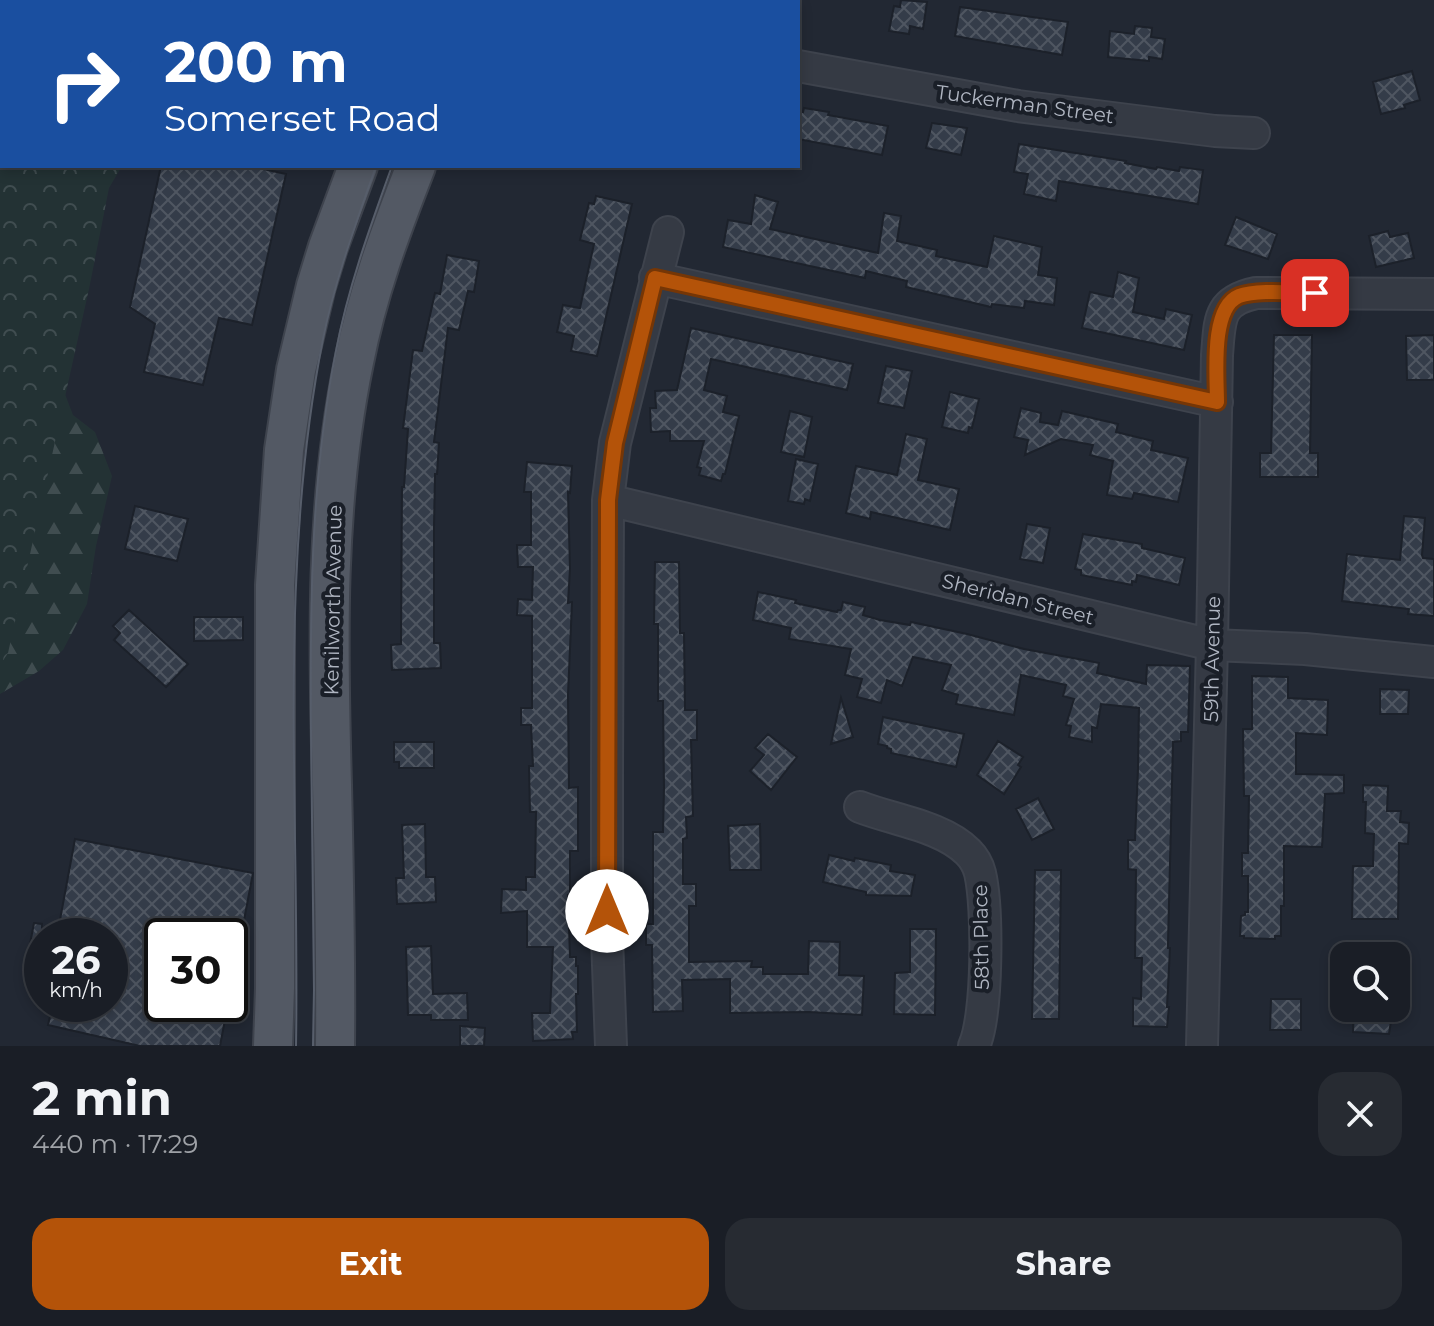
<!DOCTYPE html>
<meta charset="utf-8">
<style>
:root{--surface:#1a1e26;--page:#272b32;--text:#f1f3f6;--muted:#9fa2a7;--line:#383c43;--accent:#b45309}
body{margin:0;font-family:Montserrat,sans-serif;background:var(--page);color:var(--text);height:100vh;display:flex;flex-direction:column;font-size:30px;white-space:nowrap}
*{box-sizing:border-box;margin:0}
p{font-size:26px;color:var(--muted)}
.icon{flex:none;width:44px;height:44px;fill:none;stroke:currentColor;stroke-width:2;stroke-linecap:round;stroke-linejoin:round}
.map{position:relative;height:1046px;overflow:hidden}
.side{display:flex;flex-direction:column;background:var(--surface);flex:1}
.side>*{flex:none}
.guide{position:absolute;left:0px;top:0px;width:800px;height:168px;box-shadow:0 4px 12px #0003,0 0 0 2px var(--line);background:#1a4fa0;color:#fff;overflow:hidden}
.buttons{position:absolute;left:1330px;top:942px;display:grid;gap:16px}
.buttons a{display:grid;place-items:center;width:80px;height:80px;border-radius:16px;background:var(--surface);box-shadow:0 4px 12px #0003,0 0 0 2px var(--line);font-size:40px}
.speed{position:absolute;left:24px;top:918px;display:flex;gap:16px;font-size:40px;font-weight:700;text-align:center}
.speed>*{display:grid;place-content:center;width:104px;height:104px;border-radius:50%;background:var(--surface);box-shadow:0 4px 12px #0003,0 0 0 2px var(--line);line-height:1}
.speed small{font-size:20px;font-weight:400}
.speed .limit{border:4px solid #111;border-radius:12px;background:#fff;color:#111}
.pin{position:absolute;display:grid;place-items:center;width:68px;height:68px;color:#fff;margin:-34px;border-radius:16px;box-shadow:0 4px 12px #0006}
.me{position:absolute;width:88px;margin:-44px;rotate:0deg;stroke-linejoin:round;filter:drop-shadow(0 0 6px #0008)}
.turn{display:flex;align-items:center;gap:28px;height:168px;padding:0 32px;font-size:36px}
.turn .icon{width:104px;height:104px;stroke-width:2.5}
.turn b{display:block;font-size:56px;line-height:68px}
.round{display:grid;place-items:center;flex:none;width:84px;height:84px;border-radius:24px;background:var(--page)}
.overview{display:flex;align-items:center;justify-content:space-between;height:136px;padding:0 32px}
h1{font-size:48px;font-weight:700;line-height:60px}
.cta{display:flex;gap:16px;margin-top:auto;padding:16px 32px}
.cta a{flex:1;height:92px;border-radius:24px;background:var(--accent);color:#fff;font-size:32px;font-weight:700;line-height:92px;text-align:center}
.cta a+a{background:var(--page);color:var(--text)}
.map>svg:first-child{display:block}
.forest{fill:url(#forest-firs)}
.park{fill:url(#park-crowns)}
.building{fill:url(#building-cross-hatch);stroke:#1c212a;stroke-width:2}
.lines{fill:none;stroke-linecap:round;stroke-linejoin:round}
.minor-casing{stroke:#3e434d;stroke-width:34}
.major-casing{stroke:#3e434d;stroke-width:42}
.minor{stroke:#353a44;stroke-width:30}
.major{stroke:#535964;stroke-width:38}
.tram{stroke:#575e6b;stroke-width:2}
.route-casing{stroke:#753606;stroke-width:20}
.route{stroke:#b45309;stroke-width:14}
.labels{text-anchor:middle;dominant-baseline:central;stroke-width:8;stroke-linejoin:round;paint-order:stroke}
.street-label{font-size:20px;fill:#afb5c1;stroke:#1a1f28}
</style>
<div class="map">
<svg width="1434" height="1046" viewBox="0 0 1434 1046">
<defs>
<pattern id="forest-firs" width="22" height="20" patternUnits="userSpaceOnUse" patternTransform="scale(2)"><rect width="22" height="20" fill="#233234"/><path d="M5 1l3.5 6h-7zM16 11l3.5 6h-7z" fill="#404d50"/></pattern>
<pattern id="park-crowns" width="20" height="18" patternUnits="userSpaceOnUse" patternTransform="scale(2)"><rect width="20" height="18" fill="#233234"/><path d="M2 6a3 3 0 1 1 6 0M12 15a3 3 0 1 1 6 0" fill="none" stroke="#404d50"/></pattern>
<pattern id="building-cross-hatch" width="8" height="8" patternUnits="userSpaceOnUse" patternTransform="scale(2)"><rect width="8" height="8" fill="#343c49"/><path d="M0 0l8 8M0 8l8-8" fill="none" stroke="#4f5661"/></pattern>
</defs>
<rect width="100%" height="100%" fill="#222833"/>
<path class="forest" d="M0 0 57 2H2V166L58 376 73 415 95 432 112 476 96 546 87 604 63 650 39 671 0 694Z"/>
<path class="park" d="M0 0H99V2H2V166H122L109 188 89 289 8 653 0 665Z"/>
<path class="building" d="M901 0 927 2 923 29 910 26 909 34 889 31 894 6 900 7Z
M960 7 1068 22 1062 55 955 36Z
M1135 26 1152 28 1151 37 1165 39 1162 59 1149 57V61L1108 57 1110 31 1134 34Z
M1412 71 1420 100 1404 105 1405 108 1381 114 1373 82Z
M804 108 829 112 828 115 888 126 882 155 798 139V111L803 112Z
M932 123 967 128 961 155 926 148Z
M1019 144 1126 161 1125 163 1156 169 1157 167 1179 171 1180 167 1203 170 1198 204 1059 181 1056 201 1024 194 1028 174 1014 172Z
M161 166H249L286 174 252 325 219 318 203 385 144 372 155 324 130 307Z
M755 195 778 202 770 229 878 253 884 213 901 216 897 241 937 250 936 256 987 267 994 236 1042 247 1038 275 1057 278 1054 305 1025 301 1024 308 992 304 991 307 906 287 907 281 866 271 865 278 723 247 728 220 751 224Z
M596 196 632 204 597 356 571 351 574 336 557 332 563 305 580 308 594 244 580 240 589 203 594 204Z
M1236 217 1277 234 1268 259 1225 245Z
M1388 231 1390 237 1408 233 1414 258 1376 267 1369 236Z
M447 255 479 261 474 292 468 291 459 330 448 328 434 442 439 443 437 474H435L434 527V643H440L441 668 392 670 391 645 401 644 402 487H404L408 429 403 428 407 397 413 350 422 351 435 293 440 294Z
M1118 272 1139 278 1133 312 1164 319 1166 309 1192 315 1184 350 1082 328 1090 292 1113 297Z
M691 328 853 364 847 390 711 359 704 390 727 396 723 412 739 416 725 474H723L721 481 699 475 701 468 697 467 704 441H670V431L651 432 650 408H656L655 391 677 390Z
M1274 335H1312L1310 453H1318V477H1260V453H1271Z
M1434 335V380H1407L1406 336Z
M886 366 912 371 904 408 878 403Z
M950 392 979 399 972 428 969 427 968 433 942 427Z
M1021 408 1041 413 1040 422 1058 425 1062 411 1118 424 1116 432 1153 441 1151 450 1188 458 1178 502 1134 493 1132 499 1107 495 1113 461 1090 455 1093 445 1061 439 1025 455 1028 440 1014 437Z
M790 411 812 417 804 457 781 452Z
M906 434 927 439 918 480 959 489 950 530 871 512 870 519 846 513 856 466 897 475Z
M796 459 818 464 810 501 805 499 804 504 788 501Z
M527 462 572 466 570 493 568 492 570 569 568 603 572 602 568 695 569 788 578 787V851H570V895H568L570 957H576V966H578V994H576L577 1032H572L573 1039 533 1041 532 1013H550L553 947H527V911L501 913 502 889 526 890V877H535L536 812H530L529 766H533L531 725H521V708H532V616L517 615 518 599 532 600 533 567H518L517 545H531V492H524Z
M135 506 188 519 177 561 125 549Z
M1404 516 1425 518 1422 555 1423 558 1434 559V616L1408 614 1409 609 1342 601 1347 554 1400 560Z
M1027 524 1050 528 1043 563 1020 559Z
M1083 534 1142 544V548L1185 558 1179 585 1137 575 1136 582 1132 581V585L1081 575V570L1075 569Z
M655 562H679L680 633H684L685 710H697V740H691L693 816 686 817 687 838 683 839V884H696V906H689V962L752 961 751 967H763V974H808L809 941 840 942 839 975 864 976 862 1015 809 1012 730 1013V979L682 980 683 1011 653 1012 652 945H646V924H653V832H663L664 788 663 701H658V624H654Z
M758 592 796 600 795 603 837 612 838 610H841L843 602 865 607 863 615 880 620 910 625 911 622 967 634 1024 649 1089 661 1099 663 1097 673 1146 684 1147 665 1190 666 1188 732H1181V741L1173 742 1168 944V948H1170L1167 1007H1169L1167 1027 1133 1026V998L1141 999 1142 958H1135L1136 870 1128 869V840H1135L1138 769 1139 708 1101 704 1097 728 1092 727V742L1069 737 1071 726 1066 725 1074 699 1063 696 1066 685 1021 675 1014 715 956 704 958 695 942 690 951 665 913 657 902 686 887 680 881 703 857 697 862 679 845 675 851 649 789 639 791 628 753 620Z
M129 610 188 664 166 687 114 640 120 633 113 626Z
M194 617H243V640L194 641Z
M1252 676 1288 677V698L1328 700 1327 735 1296 733V774L1344 775V793L1325 794 1322 847 1284 846V906H1281V936H1275V939L1244 938V936H1240L1241 916 1245 915V912H1248V876H1242V853H1248L1249 796H1244L1243 729H1252Z
M1380 689 1409 690 1408 714H1380Z
M841 698 853 737 831 744Z
M883 717 964 734 956 767 891 753V749L887 748V746L878 744Z
M768 734 797 757 771 790 750 771 764 755 755 748Z
M998 741 1023 757 1018 765 1021 767 1004 794 977 775Z
M394 742H434V768H399V762H394Z
M1363 785 1388 786 1387 811H1401L1400 822 1409 823 1408 844 1399 843 1398 919H1352L1353 866H1373L1374 834 1365 833 1366 802H1363Z
M1038 798 1054 829 1032 840 1016 809Z
M425 824 426 877H435L436 902 397 904 396 878H404L402 825Z
M760 824 761 870H730L728 826Z
M75 839 253 873 241 936H162V1004H228L220 1046H140L48 1025 53 1004H82L110 1010V936H57Z
M829 855 854 861 855 858 891 865 890 871 915 875 911 896 866 895V892L823 882Z
M1035 870H1061L1059 1019H1032Z
M34 923 42 924V973L25 970Z
M910 929H936L935 1015 894 1014 895 973 910 972Z
M431 946 433 994 467 993 468 1020H431V1015H408L406 947Z
M1271 999H1301V1030H1270Z
M1354 1008H1393L1389 1034 1353 1032Z
M460 1026 485 1028 484 1046H460Z"/>
<g class="lines">
<defs>
<path id="minor" d="M511 0 514 2
M798 66 1018 106 1215 131 1254 133
M655 278 1217 402
M608 500 1212 645 1305 649 1434 662
M860 807C893 820 942 826 968 852 974 858 978 865 980 873 988 907 988 1016 974 1046
M611 1046 607 938V775L608 500 615 443 668 232
M1202 1046 1212 645 1217 355C1220 321 1217 301 1256 293L1434 294"/>
<path id="major" d="M426 2V0
M482 2 483 0
M273 1046 275 988V585L284 450 296 370 316 286 328 247 358 166
M335 1046C336 959 334 872 332 785 328 644 325 502 354 362 367 294 391 230 416 166"/>
</defs>
<use href="#minor" class="minor-casing"/>
<use href="#major" class="major-casing"/>
<use href="#minor" class="minor"/>
<use href="#major" class="major"/>
<path class="tram" d="M338 0 340 2
M362 0 364 2
M296 1046C300 811 277 572 323 339 335 280 356 223 376 166
M313 1046 314 990C313 904 312 817 311 730 310 603 311 476 336 351 348 287 370 227 392 166"/>
</g>
<g class="lines">
<defs>
<path id="route" d="M607 911 608 500 615 443 655 278 1217 402C1217 376 1210 308 1239 296 1257 289 1295 293 1315 293"/>
</defs>
<use href="#route" class="route-casing"/>
<use href="#route" class="route"/>
</g>
<g class="labels">
<g class="street-label">
<text transform="translate(1025 104) rotate(8)">Tuckerman Street</text>
<text transform="translate(1018 599) rotate(14)">Sheridan Street</text>
<text transform="translate(333 600) rotate(-89)">Kenilworth Avenue</text>
<text transform="translate(1212 659) rotate(-89)">59th Avenue</text>
<text transform="translate(981 937) rotate(-91)">58th Place</text>
</g>
</g>
</svg>
<div class="buttons">
<a><svg class="icon" aria-label="search" viewBox="0 0 24 24"><circle cx="10" cy="10" r="6"/><path d="M15 15l6 6"/></svg></a>
</div>
<div class="speed"><div>26<small>km/h</small></div><div class="limit">30</div></div>
<div class="pin" style="left:1315px;top:293px;background:#d93025"><svg class="icon" aria-label="arrive" viewBox="0 0 24 24"><path d="M6 21V4h12l-3 4 3 4H6"/></svg></div>
<svg class="me" style="left:607px;top:911px" viewBox="-20 -20 40 40"><circle r="19" fill="#fff"/><path d="M0-13L10 11 0 6-10 11z" fill="#b45309"/></svg>
<div class="guide">
<div class="turn"><svg class="icon" aria-label="right" viewBox="0 0 24 24"><path d="M7 20v-9h11M14 6l5 5-5 5"/></svg><div><b>200 m</b>Somerset Road</div></div>
</div>
</div>
<section class="side">
<div class="overview"><div><h1>2 min</h1><p>440 m · 17:29</p></div><a class="round"><svg class="icon" aria-label="close" viewBox="0 0 24 24"><path d="M6 6l12 12M18 6L6 18"/></svg></a></div>
<div class="cta"><a>Exit</a><a>Share</a></div>
</section>
